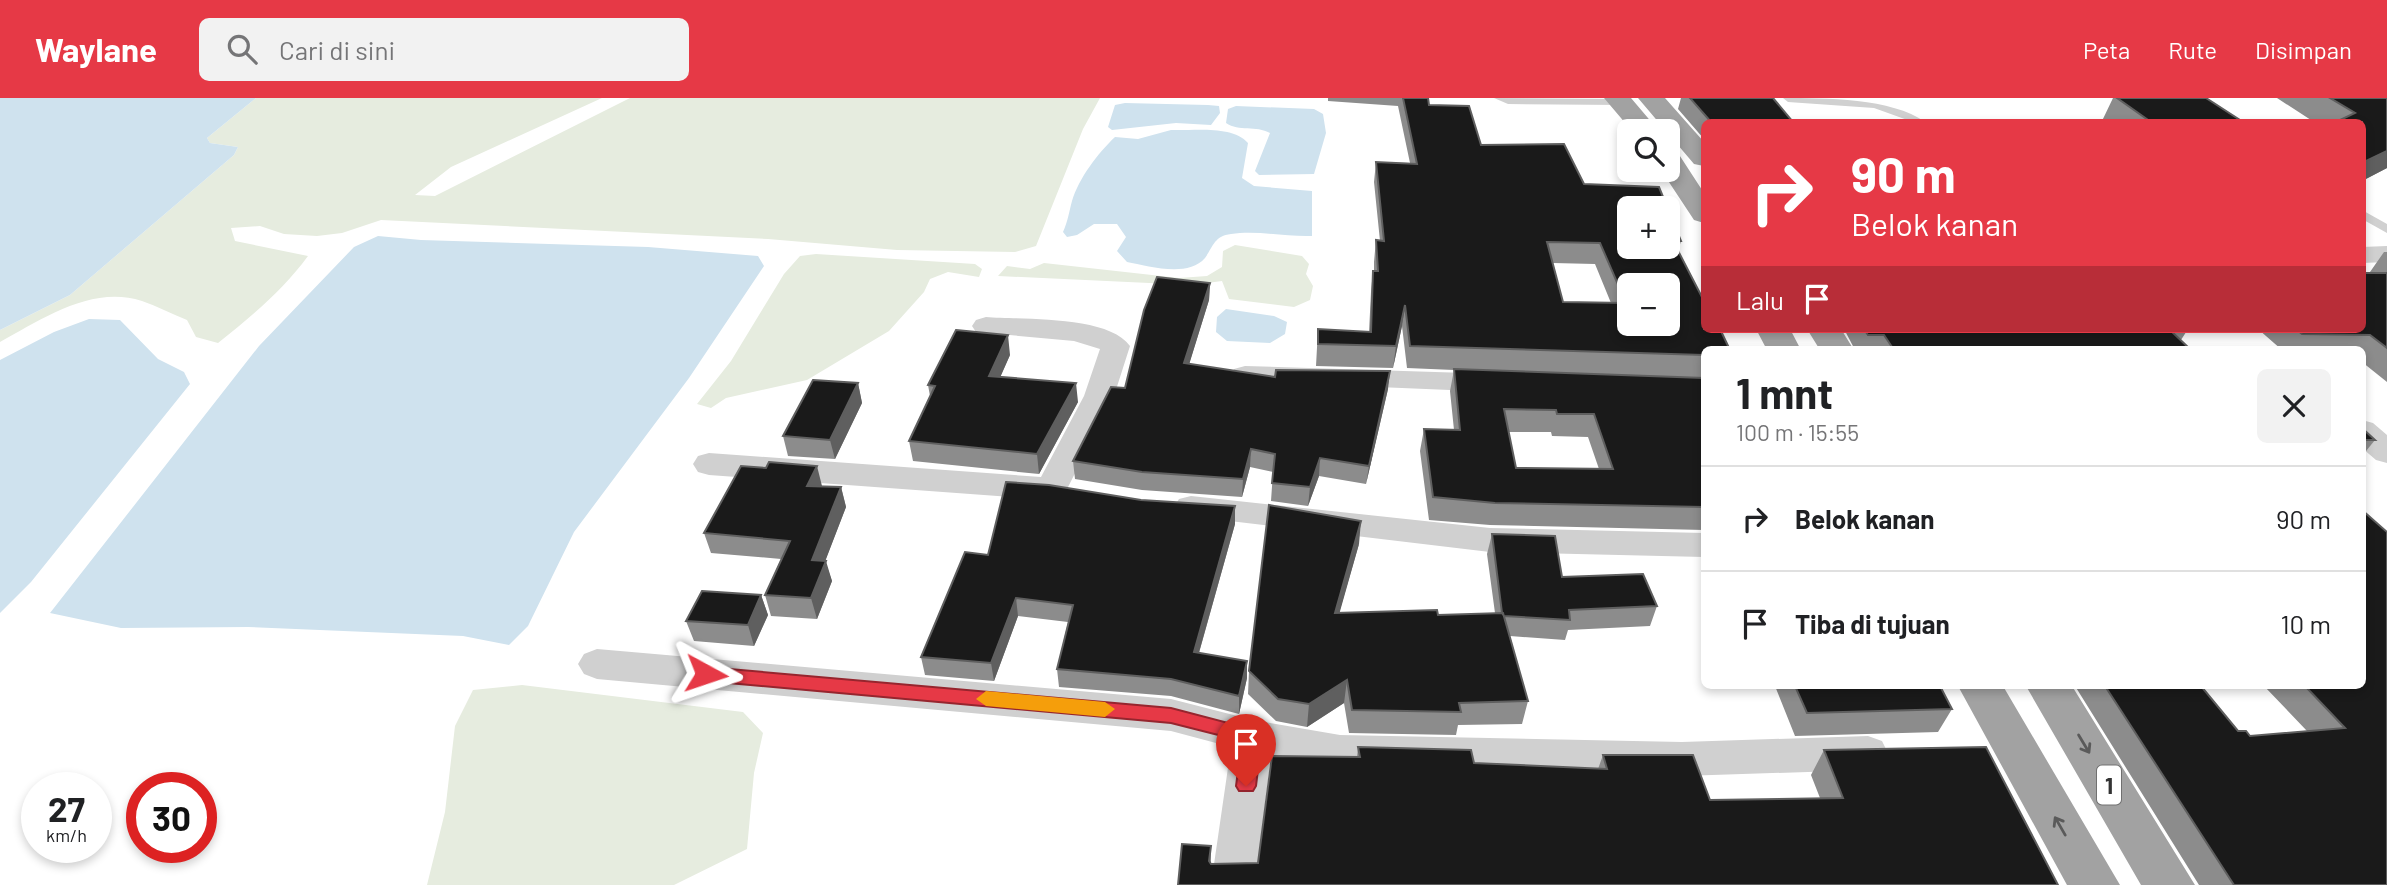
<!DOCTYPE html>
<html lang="id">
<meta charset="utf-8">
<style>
:root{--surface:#fff;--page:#f2f2f2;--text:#202124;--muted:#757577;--line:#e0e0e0;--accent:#e63946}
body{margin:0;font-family:Barlow,sans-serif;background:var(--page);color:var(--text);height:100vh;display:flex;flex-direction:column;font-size:26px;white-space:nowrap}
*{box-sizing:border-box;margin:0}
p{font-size:23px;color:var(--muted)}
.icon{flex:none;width:38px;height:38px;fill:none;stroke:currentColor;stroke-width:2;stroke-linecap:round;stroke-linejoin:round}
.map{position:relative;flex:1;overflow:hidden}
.side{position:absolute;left:1701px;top:248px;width:665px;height:343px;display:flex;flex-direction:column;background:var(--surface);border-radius:10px;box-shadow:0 4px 10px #0003}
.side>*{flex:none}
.hud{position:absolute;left:1701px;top:21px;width:665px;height:214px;border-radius:10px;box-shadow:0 4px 10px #0003;background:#e63946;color:#fff;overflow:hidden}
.controls{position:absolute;left:1617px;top:21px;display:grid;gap:14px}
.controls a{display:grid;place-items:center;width:63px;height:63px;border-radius:10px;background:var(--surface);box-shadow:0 4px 10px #0003;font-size:35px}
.speed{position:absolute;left:21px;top:674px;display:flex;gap:14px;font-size:35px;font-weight:700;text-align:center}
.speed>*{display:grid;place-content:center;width:91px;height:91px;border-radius:50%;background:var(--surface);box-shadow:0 4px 10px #0003;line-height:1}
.speed small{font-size:18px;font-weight:400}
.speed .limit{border:10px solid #d22;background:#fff;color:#111}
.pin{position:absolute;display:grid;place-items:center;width:60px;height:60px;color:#fff;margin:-72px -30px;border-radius:50% 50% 50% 0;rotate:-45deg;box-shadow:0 0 7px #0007}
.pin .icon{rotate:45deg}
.me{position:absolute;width:77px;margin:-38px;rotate:95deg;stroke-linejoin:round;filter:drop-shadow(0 0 5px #0008)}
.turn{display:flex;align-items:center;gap:24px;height:147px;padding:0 35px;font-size:32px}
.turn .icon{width:91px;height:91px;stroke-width:2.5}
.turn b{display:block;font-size:49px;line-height:60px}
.then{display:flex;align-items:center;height:66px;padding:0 35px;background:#0003;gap:14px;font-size:26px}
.round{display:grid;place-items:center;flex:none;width:74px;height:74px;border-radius:10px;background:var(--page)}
.head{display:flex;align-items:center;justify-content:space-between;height:119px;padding:0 35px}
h1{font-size:42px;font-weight:700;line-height:52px}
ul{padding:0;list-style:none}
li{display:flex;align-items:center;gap:21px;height:105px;padding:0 35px;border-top:2px solid var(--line)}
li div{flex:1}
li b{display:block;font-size:26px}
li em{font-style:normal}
header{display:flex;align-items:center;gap:42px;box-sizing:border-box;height:98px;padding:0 35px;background:var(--accent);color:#fff}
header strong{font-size:33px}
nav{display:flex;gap:38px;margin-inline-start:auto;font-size:24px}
.search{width:490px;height:63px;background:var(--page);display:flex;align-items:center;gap:18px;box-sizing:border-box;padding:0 24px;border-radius:10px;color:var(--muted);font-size:26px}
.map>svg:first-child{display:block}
.green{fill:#e6ecdf}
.water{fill:#cfe2ee}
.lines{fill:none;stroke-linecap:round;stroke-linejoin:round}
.service{fill:#d0d0d0;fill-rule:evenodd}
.minor{fill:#d0d0d0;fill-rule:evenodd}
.trunk{fill:#a2a2a2;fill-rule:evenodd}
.wall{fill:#8c8c8c;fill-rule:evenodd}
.shaded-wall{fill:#5f5f5f}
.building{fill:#1a1a1a;stroke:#5f5f5f;stroke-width:2;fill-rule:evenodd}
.oneway{stroke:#5a5a5a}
.route{fill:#e63946;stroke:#96252e;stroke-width:2}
.slow{fill:#f59e0b}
.labels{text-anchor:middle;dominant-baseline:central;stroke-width:7;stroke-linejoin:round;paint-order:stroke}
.shield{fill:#fff;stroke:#707070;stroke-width:2}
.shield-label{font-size:23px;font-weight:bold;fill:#333}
</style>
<header>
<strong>Waylane</strong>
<div class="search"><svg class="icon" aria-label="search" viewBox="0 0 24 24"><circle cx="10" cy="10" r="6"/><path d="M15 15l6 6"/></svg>Cari di sini</div>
<nav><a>Peta</a><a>Rute</a><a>Disimpan</a></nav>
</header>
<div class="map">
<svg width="2387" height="787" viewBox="0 0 2387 787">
<rect width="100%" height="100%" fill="#fff"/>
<path class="green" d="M256 0H602L451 69 415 97 435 98 630 0H1100L1083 31 1036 148 1015 154 897 152 768 141 381 122 342 135 317 138 284 136 260 128 231 130 235 143 308 158C283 192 251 219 218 245L196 239 187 222C172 216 157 208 142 203 91 187 43 221 0 244V232L70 197 234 57 238 49 210 45 207 40Z
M1235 147 1302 158 1309 166 1306 176 1313 188 1310 202 1294 209 1229 201 1222 183 1192 187 998 178 1007 168 1030 171 1044 165 1179 180 1207 178 1222 169 1223 153Z
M816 156 975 166 982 171 979 179 948 174 930 181 924 194 889 233 807 282 726 300 711 310 697 306 731 263 784 176 800 158Z
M522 587 743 614 763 635 754 675 747 751 674 787H427L445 714 455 628 473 592Z"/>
<path class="water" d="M0 0H256L207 40 210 45 238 49 234 57 70 197 0 232Z
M1125 5 1208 7 1219 8 1220 15 1211 27 1176 25 1112 32 1108 29 1115 7Z
M1236 8 1314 11 1323 16 1326 35 1314 76 1259 77 1255 73 1270 35C1256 27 1239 34 1226 25L1228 11Z
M1171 32C1194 33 1232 27 1248 45L1242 80 1254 88 1312 93V138C1285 139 1257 132 1231 136 1214 138 1213 149 1205 160 1188 180 1148 168 1127 164L1117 153 1126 139 1117 126H1094L1077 137 1067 139 1063 134C1068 123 1069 114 1072 103 1079 80 1098 55 1115 39L1138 41Z
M378 138 421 142 648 149 758 158 764 168 689 280 574 434 528 528 509 547 463 538 248 529 121 530 50 515 259 248 354 149Z
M1226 211 1274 218 1287 224 1285 236 1270 245 1227 243 1216 234 1217 219Z
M89 221 120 222 158 261 184 274 190 286 31 484 0 515V262L54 234Z"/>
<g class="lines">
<path class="service" d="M1494 0 1622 1 1627 4 1622 7 1508 6Z
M1783 0C1825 0 1892 0 1925 24H1913L1874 10 1788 4Z
M2362 112 2387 126V135L2362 121Z"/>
<path class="minor" d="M2387 148V164L2362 165V149Z
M986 219C1021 222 1108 217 1130 248L1114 298 1063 399 1051 402 709 377 698 374 693 366 698 358 709 355 1041 379 1084 298 1100 251 1074 243 976 234 972 228 976 222Z
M1245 268 1498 276 1509 279 1513 285 1509 291 1498 294 1234 283 1230 277 1234 271Z
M2362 322 2373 325 2387 337V365L2376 362 2362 350Z
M1191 398 1490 430 1704 435V459L1490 454 1179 417 1174 409 1179 401Z
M597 551 1171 601 1253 622 1340 637 1682 644 1868 638 1882 643 1888 655 1882 667 1868 672 1682 678 1340 671 1271 658 1255 787H1211L1231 649 1171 633 597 581 584 576 578 566 584 556Z"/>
<path class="trunk" d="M1604 0H1631L1659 33H1632Z
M1638 0H1665L1704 44V68L1694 66Z
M1668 53 1678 55 1704 95V125L1694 122 1661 72H1668Z
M1756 231H1790L1801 252H1767Z
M1807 231H1841L1854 252H1820Z
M1958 588H2003L2120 787H2067Z
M2026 588H2072L2195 787H2141Z"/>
</g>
<path class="wall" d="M1328 0H1428L1429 7 1481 47 1584 86 1681 143 1678 153 1704 252V280L1558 275 1704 280V434V432L1490 427 1429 422 1420 353 1424 331 1454 332 1450 293 1454 272 1407 270 1402 228 1393 270 1316 268 1318 231 1369 234 1371 194 1373 173H1374V164L1376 142 1380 143 1374 84 1376 64 1410 65 1398 8 1328 3ZM1553 165 1595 166 1611 205 1563 204ZM1508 334H1551L1552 338 1588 339 1599 371 1516 370Z
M1681 0H1773L1793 24H1704V41L1678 11Z
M2113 0H2206L2243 24H2104L2102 23Z
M2277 0H2387V70L2362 83V24H2314Z
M2384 154H2387V284L2362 264V252H2282L2258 231H2362L2372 175 2370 174Z
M1210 185 1209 202 1189 266 1275 279 1388 291 1366 386 1319 378 1308 408 1271 403 1273 374 1250 369 1242 399 1142 392 1075 381 1073 363 1125 290Z
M1844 231H2188L2181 242 2191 252H1855Z
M1010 257 1000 279 1078 304 1039 376 913 363 909 343 930 298 928 287Z
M858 285 862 305 835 361 788 358 783 338Z
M2362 330 2375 342 2362 358Z
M822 388 841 389 846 409 825 463 832 483 817 521 771 518 765 497 781 461 711 455 704 435Z
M1141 402 1235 408V426L1199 555 1247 563V580L1239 616 1171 598 1059 589 1057 571 1068 524 1018 518 994 583 925 577 921 559 988 457Z
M1492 436 1562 479 1657 508 1650 528 1568 532 1565 542 1510 538 1528 603 1522 626 1458 627 1456 637 1349 635 1344 605 1307 629 1276 623 1248 596 1249 573 1359 446 1339 515 1438 517 1495 515 1487 456Z
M761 497 768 517 754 548 694 543 686 523Z
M1775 588H1940L1952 611 1938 634 1795 638Z
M2075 588H2201L2238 633 2250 638 2307 633 2264 588H2362L2387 787H2199Z
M1358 649 1474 665 1598 671 1603 657 1710 702 1820 700 1811 677 1824 652 2058 787H1178L1211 748V766L1258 765 1357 659Z"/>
<path class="shaded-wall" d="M2387 53V70L2362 83V65Z
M1210 185 1209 202 1184 283V265Z
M1405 207 1402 228 1393 270 1396 248Z
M1008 237 1010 257 992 298 989 278Z
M1390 273 1388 291 1366 386 1369 368Z
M858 285 862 305 835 361 830 342Z
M1076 285 1078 304 1039 376 1037 356Z
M1251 351 1250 369 1242 399 1243 381Z
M1320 360 1319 378 1308 408 1310 389Z
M817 368 822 388H807Z
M841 389 846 409 818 482 812 462Z
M1235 408V426L1194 572V554Z
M1361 423 1359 446 1333 538 1335 515Z
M826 463 832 483 817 521 811 500Z
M761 497 768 517 754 548 748 527Z
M1016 500 1018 518 994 583 991 565Z
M1247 563V580L1239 616V598Z
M1347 582 1344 605 1307 629 1309 606Z"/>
<path class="building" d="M1403 0H1428L1429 7 1469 8 1481 47 1564 46 1584 86 1659 89 1681 143H1673L1704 203V231H1720L1730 252H1704V257L1410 248 1405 207 1396 248 1318 246V231L1371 234 1373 173H1378L1376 142 1384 143 1376 64 1417 66ZM1629 110H1668V149H1629ZM1547 144 1600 145 1626 205 1563 204ZM1629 187H1668V226H1629Z
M1690 0H1773L1793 24H1711Z
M2117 0H2206L2243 24H2151Z
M2330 0H2387V53L2362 65V24H2336L2355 15Z
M2362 175H2387V250L2370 237 2302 236 2296 231H2362Z
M1157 179 1210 185 1184 265 1275 279 1276 272 1390 273 1369 368 1320 360 1310 389 1272 385 1275 356 1251 351 1243 381 1142 374 1073 363 1111 289 1125 290 1144 212Z
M1864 231H2169L2191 252H1894L1884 237H1868Z
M956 232 1008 237 989 278 1076 285 1037 356 909 343 935 288 928 287Z
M1454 271 1704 280V409L1495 405 1433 399 1424 331 1460 332ZM1504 311 1556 312 1557 316H1594L1613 371 1516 370Z
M813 282 858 285 830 342 783 338Z
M2362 330 2375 342H2362Z
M769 364 817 368 807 388 841 389 812 462 826 463 811 500 765 497 790 443 704 435 741 368 766 370Z
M1006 384 1049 387 1141 402 1235 408 1194 554 1247 563 1239 598 1171 581 1057 571 1073 507 1016 500 991 565 921 559 965 454 988 457Z
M1269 407 1361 423 1335 515 1437 512 1438 517 1503 515 1528 603 1459 605 1461 614 1352 612 1347 582 1309 606 1278 601 1249 573Z
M2362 412 2387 434V787H2234L2105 588H2201L2238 633H2246L2250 638 2345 630 2305 588H2362Z
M1492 436 1555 438 1562 479 1643 476 1657 508 1569 512 1570 522 1504 518 1502 515Z
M702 493 761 497 748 527 686 523Z
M1795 588H1940L1952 611 1807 615Z
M1358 649 1471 652 1474 665 1607 671 1603 657H1693L1710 702 1843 700 1824 652 1986 649 2058 787H1178L1182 746 1211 748 1209 763 1211 766 1258 765 1272 658 1360 659Z"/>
<defs><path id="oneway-shaft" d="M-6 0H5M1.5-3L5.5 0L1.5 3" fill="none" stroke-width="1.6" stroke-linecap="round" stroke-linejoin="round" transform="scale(1.75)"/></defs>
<g class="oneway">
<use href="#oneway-shaft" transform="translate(2084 646) rotate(59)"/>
<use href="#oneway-shaft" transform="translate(2060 728) rotate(-120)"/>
</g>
<path class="route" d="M706 569 1171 610 1259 633 1262 638 1256 688 1253 693H1239L1236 688 1242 643 1171 625 706 583 697 576Z"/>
<path class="slow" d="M986 593 1105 604 1115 611 1105 619 986 608 976 601Z"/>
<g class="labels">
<rect class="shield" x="2097" y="667.5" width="24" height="39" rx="5"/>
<g class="shield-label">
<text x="2109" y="687">1</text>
</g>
</g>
</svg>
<div class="controls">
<a><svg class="icon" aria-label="search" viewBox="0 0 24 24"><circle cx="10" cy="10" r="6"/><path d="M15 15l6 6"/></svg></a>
<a>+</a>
<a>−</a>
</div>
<div class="speed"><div>27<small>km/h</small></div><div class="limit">30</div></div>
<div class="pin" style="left:1246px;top:688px;background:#d93025"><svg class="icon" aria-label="arrive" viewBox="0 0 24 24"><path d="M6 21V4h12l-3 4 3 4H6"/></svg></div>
<svg class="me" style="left:706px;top:576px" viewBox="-20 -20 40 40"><path d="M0-17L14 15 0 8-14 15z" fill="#e63946" stroke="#fff" stroke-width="4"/></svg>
<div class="hud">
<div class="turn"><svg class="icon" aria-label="right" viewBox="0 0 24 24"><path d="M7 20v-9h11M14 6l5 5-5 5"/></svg><div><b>90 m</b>Belok kanan</div></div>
<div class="then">Lalu<svg class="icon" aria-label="arrive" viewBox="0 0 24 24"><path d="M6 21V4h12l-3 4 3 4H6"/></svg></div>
</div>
<section class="side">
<div class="head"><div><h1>1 mnt</h1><p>100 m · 15:55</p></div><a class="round"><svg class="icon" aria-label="close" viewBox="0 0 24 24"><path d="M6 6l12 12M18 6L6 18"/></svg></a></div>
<ul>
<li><svg class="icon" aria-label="right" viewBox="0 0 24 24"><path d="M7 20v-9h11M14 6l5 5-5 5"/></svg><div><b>Belok kanan</b></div><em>90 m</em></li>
<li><svg class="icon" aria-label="arrive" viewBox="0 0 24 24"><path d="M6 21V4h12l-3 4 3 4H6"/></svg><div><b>Tiba di tujuan</b></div><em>10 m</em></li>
</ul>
</section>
</div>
